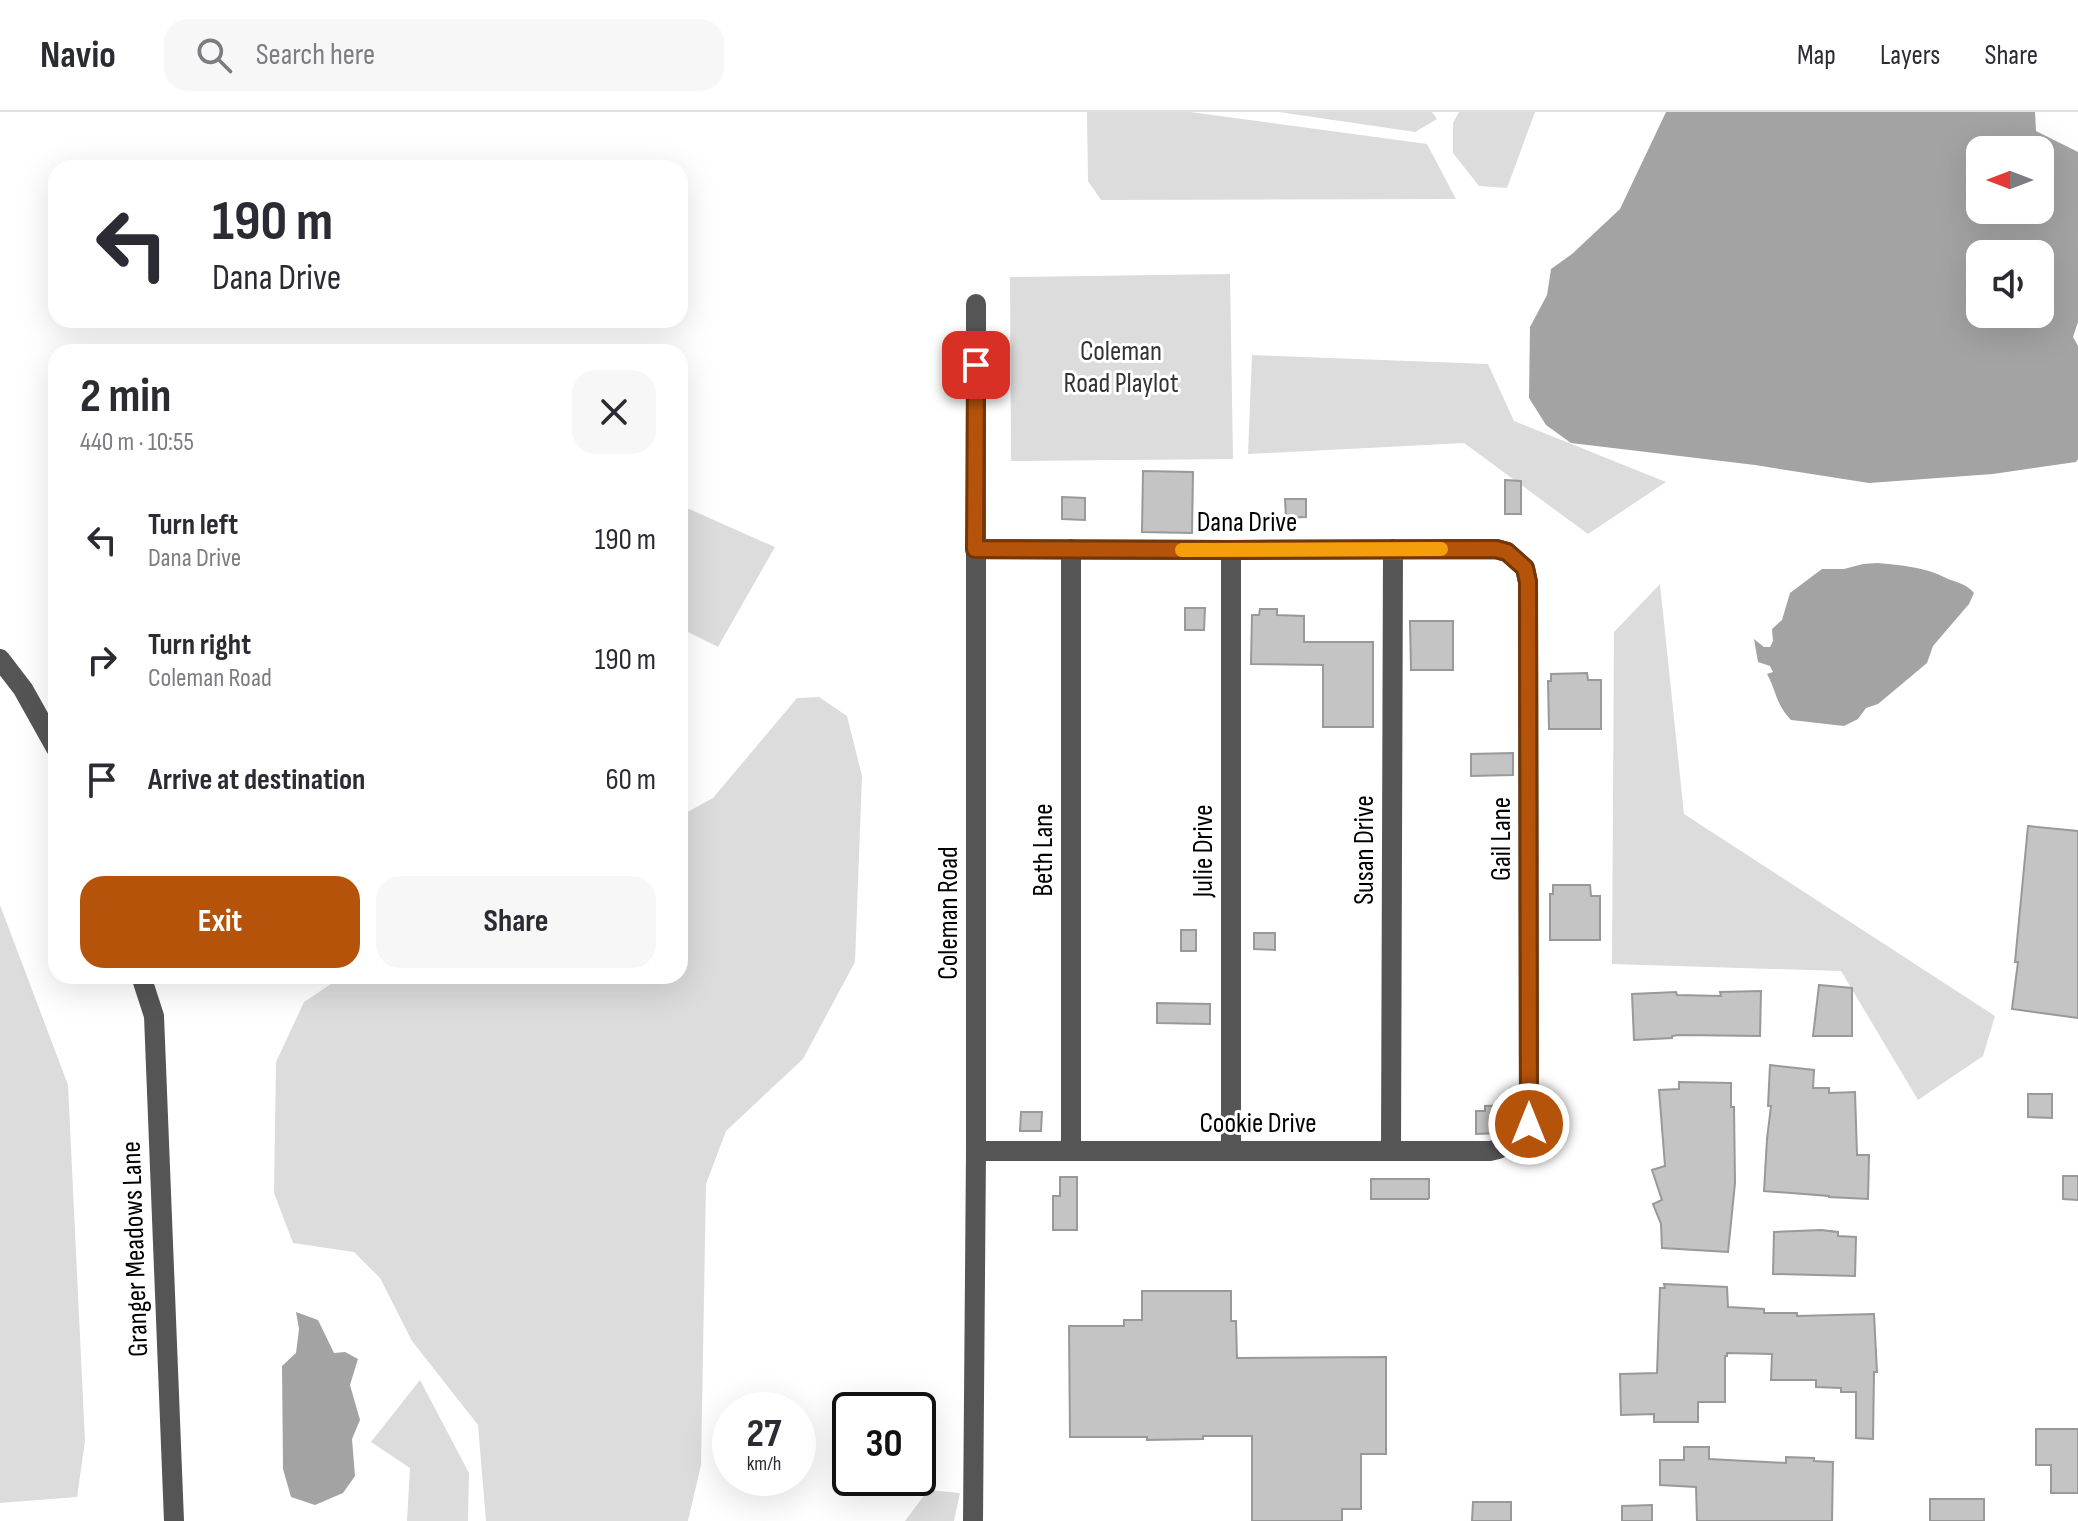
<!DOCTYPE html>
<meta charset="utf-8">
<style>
:root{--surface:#fff;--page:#f7f7f7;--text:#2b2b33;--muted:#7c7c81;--line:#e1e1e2;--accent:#b45309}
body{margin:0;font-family:"Sofia Sans Condensed",sans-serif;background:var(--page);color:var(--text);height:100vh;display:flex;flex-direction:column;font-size:30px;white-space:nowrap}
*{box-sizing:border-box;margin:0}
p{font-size:26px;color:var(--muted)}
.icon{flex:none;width:44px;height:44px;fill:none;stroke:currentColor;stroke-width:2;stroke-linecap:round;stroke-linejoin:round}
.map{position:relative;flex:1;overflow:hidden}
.details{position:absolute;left:48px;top:232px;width:640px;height:640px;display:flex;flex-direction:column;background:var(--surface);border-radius:24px;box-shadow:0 8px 32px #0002}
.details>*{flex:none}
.hud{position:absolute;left:48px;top:48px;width:640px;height:168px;border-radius:24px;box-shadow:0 8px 32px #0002;background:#fff;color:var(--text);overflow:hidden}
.needle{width:52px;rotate:270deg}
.controls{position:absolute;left:1966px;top:24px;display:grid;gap:16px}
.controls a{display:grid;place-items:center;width:88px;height:88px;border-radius:16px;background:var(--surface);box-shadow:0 8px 32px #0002;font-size:40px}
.speed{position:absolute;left:712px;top:1280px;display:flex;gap:16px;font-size:40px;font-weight:700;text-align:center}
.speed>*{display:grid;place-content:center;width:104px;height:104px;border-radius:50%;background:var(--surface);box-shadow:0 8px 32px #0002;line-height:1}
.speed small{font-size:20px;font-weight:400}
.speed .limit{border:4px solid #111;border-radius:12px;background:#fff;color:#111}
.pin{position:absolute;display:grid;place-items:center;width:68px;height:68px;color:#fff;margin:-34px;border-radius:16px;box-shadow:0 4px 12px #0006}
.me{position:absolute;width:88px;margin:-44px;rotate:0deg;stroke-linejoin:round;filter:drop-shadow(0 0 6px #0008)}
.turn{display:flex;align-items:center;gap:28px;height:168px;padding:0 32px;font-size:36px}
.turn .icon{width:104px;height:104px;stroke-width:2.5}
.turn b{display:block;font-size:56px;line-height:68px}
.round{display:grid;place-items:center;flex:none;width:84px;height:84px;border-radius:24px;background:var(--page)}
.head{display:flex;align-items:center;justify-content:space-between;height:136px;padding:0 32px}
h1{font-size:48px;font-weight:700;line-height:60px}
.primary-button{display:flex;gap:16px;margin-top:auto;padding:16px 32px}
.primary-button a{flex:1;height:92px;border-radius:24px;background:var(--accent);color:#fff;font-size:32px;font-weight:700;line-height:92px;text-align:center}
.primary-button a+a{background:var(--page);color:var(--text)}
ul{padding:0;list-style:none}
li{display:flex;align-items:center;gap:24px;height:120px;padding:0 32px}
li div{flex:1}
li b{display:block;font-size:30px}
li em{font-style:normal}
header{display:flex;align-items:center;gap:48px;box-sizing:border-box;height:112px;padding:0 40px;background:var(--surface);border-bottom:2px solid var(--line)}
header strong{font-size:38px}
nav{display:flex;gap:44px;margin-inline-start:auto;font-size:28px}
.search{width:560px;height:72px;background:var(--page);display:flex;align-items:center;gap:20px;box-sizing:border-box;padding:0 28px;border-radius:24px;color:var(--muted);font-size:30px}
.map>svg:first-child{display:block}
.green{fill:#dcdcdc}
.water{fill:#a3a3a3;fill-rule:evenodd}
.building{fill:#c4c4c4;stroke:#999;stroke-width:2}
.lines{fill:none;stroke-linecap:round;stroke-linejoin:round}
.minor{stroke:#555;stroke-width:20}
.route-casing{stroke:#753606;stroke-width:20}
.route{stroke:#b45309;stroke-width:14}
.slow{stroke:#f59e0b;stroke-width:14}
.labels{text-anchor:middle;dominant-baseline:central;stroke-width:6;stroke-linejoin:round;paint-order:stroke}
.park-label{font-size:28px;fill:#333;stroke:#fff}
.street-label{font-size:28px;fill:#000;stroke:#fff}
</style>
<header>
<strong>Navio</strong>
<div class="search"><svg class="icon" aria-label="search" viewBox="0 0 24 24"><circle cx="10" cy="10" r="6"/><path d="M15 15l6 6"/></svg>Search here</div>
<nav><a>Map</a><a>Layers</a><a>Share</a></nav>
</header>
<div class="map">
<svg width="2078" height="1409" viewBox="0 0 2078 1409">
<rect width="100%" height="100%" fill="#fff"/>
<path class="green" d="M1087 0H1190L1427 32 1456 87 1101 88 1088 69Z
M1279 0H1432L1437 7 1415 20Z
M1459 0H1535L1507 76 1479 74 1453 41V11Z
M1230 162 1233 347 1011 349 1010 165Z
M1252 243 1488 252 1514 309 1666 370 1588 422 1464 331 1248 342Z
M680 393 775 435 718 535 680 516Z
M1660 472 1684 702 1995 904 1983 944 1918 988 1841 859 1612 852 1614 520Z
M819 585 847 604 862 664 855 850 803 947 726 1019 706 1072 701 1353 688 1409H486L478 1313 412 1229 380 1166 354 1140 293 1131 274 1081 276 950 304 890 343 864H680V704L713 686 797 586Z
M0 793 68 973 85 1329 77 1385 0 1391Z
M420 1268 469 1361 468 1409H407L410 1356 371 1330Z
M928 1378 960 1381 954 1409H905Z"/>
<path class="water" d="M1666 0H2035L2036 19 2078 40V210L2073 225 2078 234V347L2076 350 1993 362 1869 371 1755 353 1571 331 1546 313 1529 286 1530 215 1547 183 1551 157 1572 142 1620 97ZM1980 38H2040V98H1980ZM1980 142H2040V202H1980Z
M1877 451C1901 453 1925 455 1946 466 1957 471 1966 471 1974 481L1969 492 1933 534 1927 551 1878 592 1866 596 1858 607 1844 614 1791 608C1775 591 1777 580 1767 562L1773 560 1770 554 1758 550 1754 527 1764 535H1770L1773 529 1772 517 1782 508 1790 481 1822 457H1844L1863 452Z
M296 1200 318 1208 334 1241 345 1240 358 1247 350 1273 360 1308 352 1327 355 1364 343 1381 315 1393 291 1385 283 1357 282 1254 296 1241 299 1217Z"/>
<path class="building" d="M1143 359 1193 360 1192 421 1142 420Z
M1505 368 1521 369V402H1505Z
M1062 385 1085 386V408L1062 407Z
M1285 387H1306V405L1286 406Z
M1185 496H1205L1204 518H1185Z
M1260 497H1277V503L1304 504V530H1373V615H1323V553L1251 552 1252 503H1259Z
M1410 509H1453V558H1411Z
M1587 561 1588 568H1601V617H1549L1548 569H1551V562Z
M1513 641V663L1471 664V642Z
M2028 714 2078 719V906L2012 897 2018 850H2015Z
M1553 773H1590L1591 784H1600V828H1550V782H1553Z
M1181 818H1196V839H1181Z
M1254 821H1275V838L1254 837Z
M1819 873 1852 876V924H1813Z
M1761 879 1760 924 1679 923 1672 924V926L1634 928 1632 882 1676 880 1677 883 1721 884 1720 880Z
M1157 891 1210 892V912L1157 911Z
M1770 953 1814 958 1813 976H1829V981L1855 980 1857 1043H1869L1868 1087 1829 1085V1084L1764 1079 1767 1027 1771 994H1768Z
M1679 970 1731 971V995H1734L1735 1071 1728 1140 1662 1136 1661 1112 1653 1092 1662 1088 1652 1058 1665 1054 1659 978 1679 977Z
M2028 982H2052V1006L2028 1005Z
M1510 993 1511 1012H1499L1500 1021 1476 1022V999H1485V994Z
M1021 1000H1042L1041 1019H1020Z
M2063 1064H2078V1088L2063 1087Z
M1060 1065H1077V1118H1053V1084H1060Z
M1371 1067H1429V1086L1428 1087H1371Z
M1821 1118 1838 1120V1124L1856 1125 1855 1164 1773 1162 1774 1120Z
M1664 1172 1727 1175 1728 1195 1764 1197V1201H1797V1204L1874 1202 1877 1260H1874L1873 1327 1856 1326V1280H1841V1276L1816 1275V1268H1771L1772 1242 1727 1241V1244H1725V1290H1698V1310H1654V1302L1621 1303 1620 1262 1657 1261 1660 1176H1665Z
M1142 1179H1231V1209H1236L1237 1246 1386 1245V1342H1361V1397H1342V1409H1252V1324H1203V1327L1147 1328V1325H1070L1069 1214H1124V1208H1142Z
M2036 1317H2078V1381H2051V1353H2036Z
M1684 1335H1709V1347L1786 1351V1345L1814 1346V1349L1833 1350 1832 1409H1697L1696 1375 1660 1373V1348H1684Z
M1930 1387H1984V1409H1930Z
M1473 1390H1511V1409H1472Z
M1652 1393V1409H1622V1394Z"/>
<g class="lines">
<path class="minor" d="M975 437 1231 438 1496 437 1507 440 1525 456 1528 470 1529 1012C1518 1028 1509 1035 1490 1039H976
M0 547 23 577 56 636
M141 864 154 904 174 1409
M1071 1039V437
M1231 1039V438
M1391 1039 1393 437
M973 1409 976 1039V192"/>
</g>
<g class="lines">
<defs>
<path id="route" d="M976 253 975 437 1231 438 1496 437 1507 440 1525 456 1528 470 1529 1012"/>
</defs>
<use href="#route" class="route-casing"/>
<use href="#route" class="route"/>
<path class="slow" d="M1182 438 1441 437"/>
</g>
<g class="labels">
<g class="park-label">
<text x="1121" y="239">Coleman<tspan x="1121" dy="32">Road Playlot</tspan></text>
</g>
<g class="street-label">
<text x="1247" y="410">Dana Drive</text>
<text transform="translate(1501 727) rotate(-90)">Gail Lane</text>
<text transform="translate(1043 738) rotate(-90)">Beth Lane</text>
<text transform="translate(1364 738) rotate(-90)">Susan Drive</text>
<text transform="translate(1203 739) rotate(-90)">Julie Drive</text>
<text transform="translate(948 801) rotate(-90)">Coleman Road</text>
<text x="1258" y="1011">Cookie Drive</text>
<text transform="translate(135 1137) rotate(-92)">Granger Meadows Lane</text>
</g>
</g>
</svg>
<div class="controls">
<a><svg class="needle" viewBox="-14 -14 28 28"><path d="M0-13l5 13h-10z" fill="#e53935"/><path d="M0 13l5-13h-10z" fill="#7c7c81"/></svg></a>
<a><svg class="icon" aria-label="sound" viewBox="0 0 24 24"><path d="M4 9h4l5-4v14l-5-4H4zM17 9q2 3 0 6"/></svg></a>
</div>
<div class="speed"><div>27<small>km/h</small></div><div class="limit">30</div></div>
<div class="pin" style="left:976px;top:253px;background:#d93025"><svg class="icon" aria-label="arrive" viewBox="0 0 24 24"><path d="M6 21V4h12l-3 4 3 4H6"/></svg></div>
<svg class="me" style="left:1529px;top:1012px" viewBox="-20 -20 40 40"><circle r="17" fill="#b45309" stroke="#fff" stroke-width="3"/><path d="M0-11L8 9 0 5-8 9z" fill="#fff"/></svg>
<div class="hud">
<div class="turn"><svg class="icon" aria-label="left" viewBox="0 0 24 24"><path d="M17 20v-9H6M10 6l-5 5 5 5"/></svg><div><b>190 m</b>Dana Drive</div></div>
</div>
<section class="details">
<div class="head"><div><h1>2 min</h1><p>440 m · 10:55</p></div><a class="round"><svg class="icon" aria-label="close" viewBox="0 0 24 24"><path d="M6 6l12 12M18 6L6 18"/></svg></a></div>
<ul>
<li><svg class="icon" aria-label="left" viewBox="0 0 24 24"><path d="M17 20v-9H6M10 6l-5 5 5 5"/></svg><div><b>Turn left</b><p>Dana Drive</p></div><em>190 m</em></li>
<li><svg class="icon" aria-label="right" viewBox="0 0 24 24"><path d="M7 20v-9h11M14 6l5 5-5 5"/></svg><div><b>Turn right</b><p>Coleman Road</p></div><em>190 m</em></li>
<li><svg class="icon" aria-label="arrive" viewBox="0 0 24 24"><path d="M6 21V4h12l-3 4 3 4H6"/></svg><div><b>Arrive at destination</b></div><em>60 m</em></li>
</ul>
<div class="primary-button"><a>Exit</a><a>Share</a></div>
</section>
</div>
